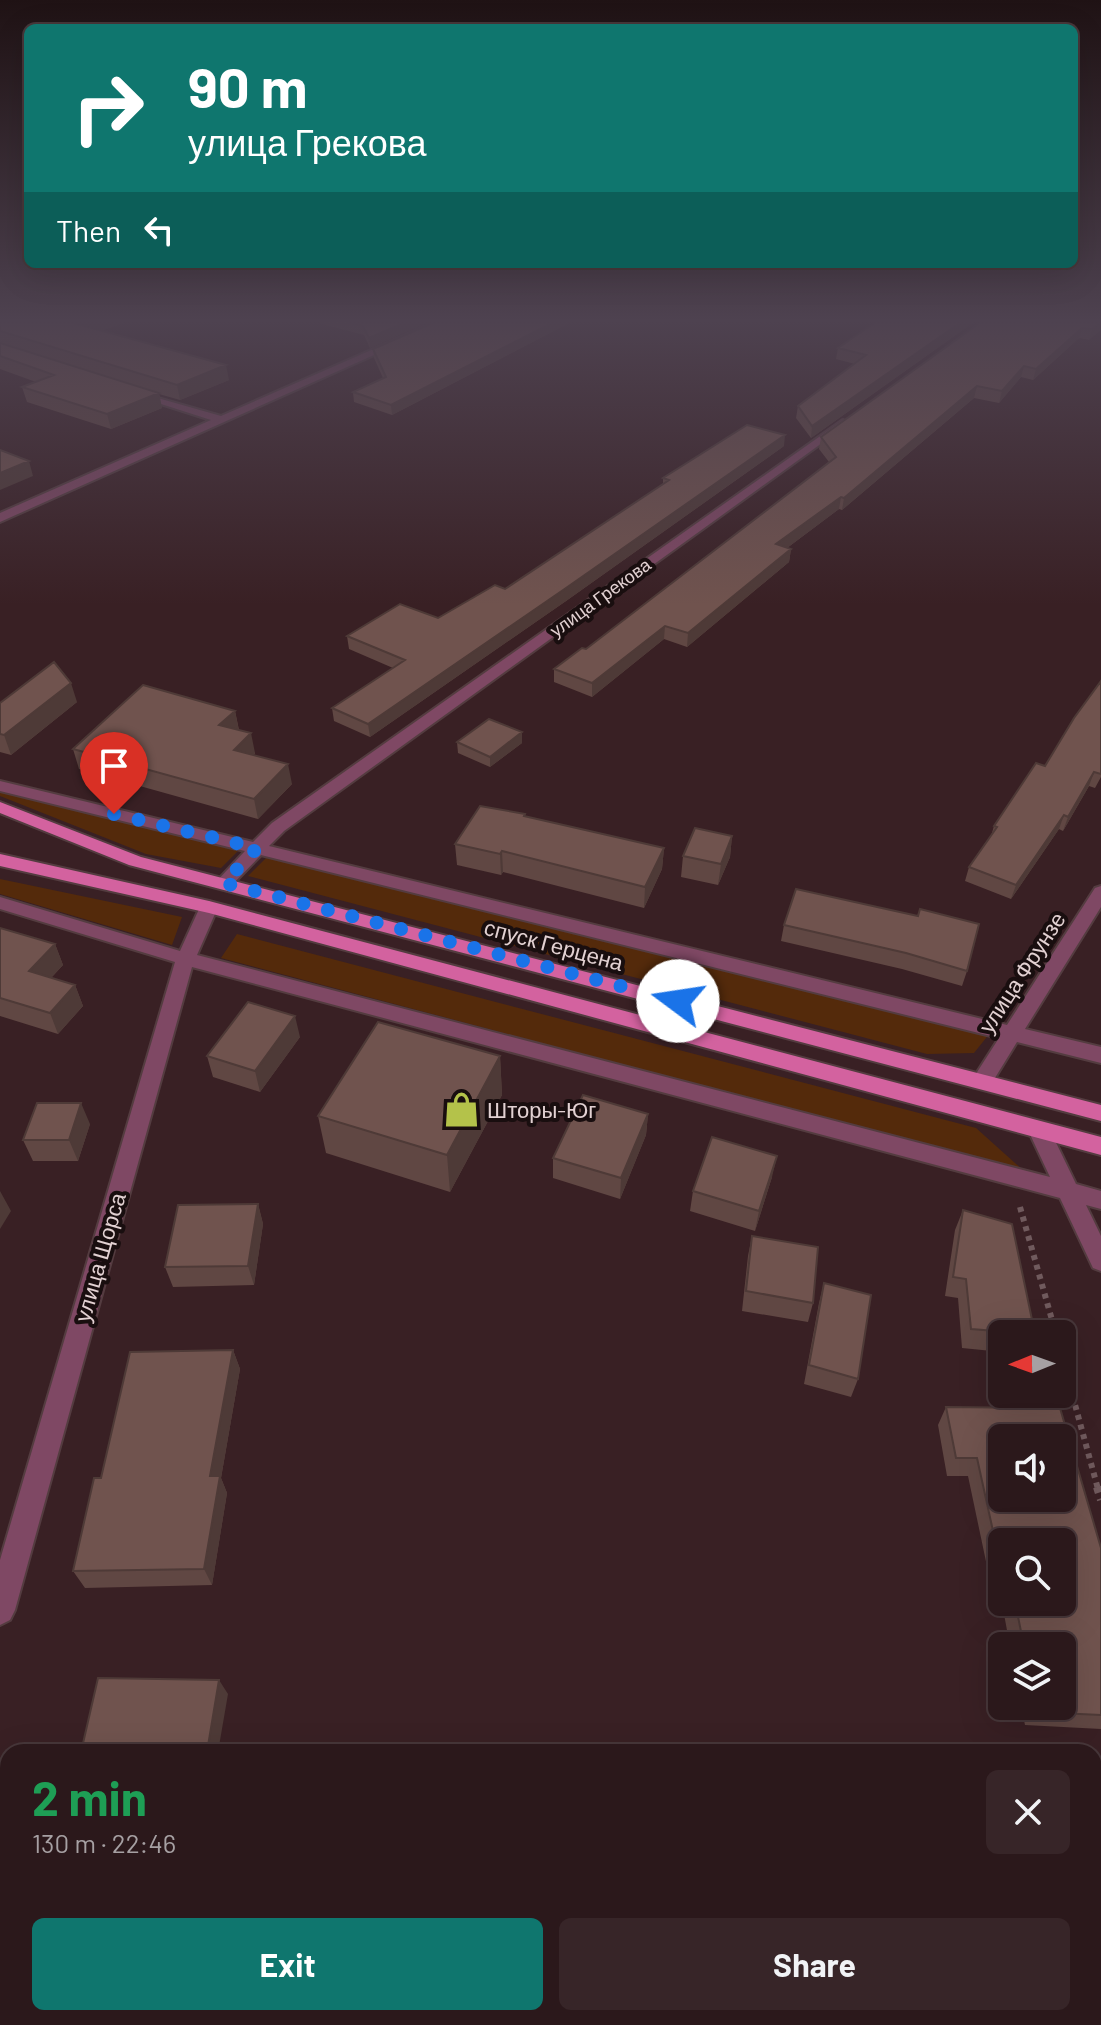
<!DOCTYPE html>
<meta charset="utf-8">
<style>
:root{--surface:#2b181b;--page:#372528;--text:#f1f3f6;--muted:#a6a0a3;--line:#47373a;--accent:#0f766e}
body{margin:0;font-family:Barlow,sans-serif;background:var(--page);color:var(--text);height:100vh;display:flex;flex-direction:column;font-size:30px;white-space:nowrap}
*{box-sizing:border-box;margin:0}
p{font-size:26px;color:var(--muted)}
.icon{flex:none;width:44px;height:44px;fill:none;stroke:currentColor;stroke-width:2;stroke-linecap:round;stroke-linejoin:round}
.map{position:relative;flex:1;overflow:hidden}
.panel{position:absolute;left:0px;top:1744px;width:1102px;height:282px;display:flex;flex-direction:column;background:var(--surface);border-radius:24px 24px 0 0;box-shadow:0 8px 32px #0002,0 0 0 2px var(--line)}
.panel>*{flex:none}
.banner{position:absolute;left:24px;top:24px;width:1054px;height:244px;border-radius:12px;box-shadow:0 8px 32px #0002,0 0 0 2px var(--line);background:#0f766e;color:#fff;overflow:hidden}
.needle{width:52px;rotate:269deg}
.fabs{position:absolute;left:988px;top:1320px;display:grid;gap:16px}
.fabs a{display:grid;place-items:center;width:88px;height:88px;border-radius:12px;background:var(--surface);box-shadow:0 8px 32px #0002,0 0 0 2px var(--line);font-size:40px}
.pin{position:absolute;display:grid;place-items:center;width:68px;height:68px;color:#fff;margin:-82px -34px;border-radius:50% 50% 50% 0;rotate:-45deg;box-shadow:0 0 8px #0007}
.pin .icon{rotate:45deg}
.me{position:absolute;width:88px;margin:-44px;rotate:284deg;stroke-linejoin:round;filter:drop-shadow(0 0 6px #0008)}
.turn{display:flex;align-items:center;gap:28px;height:168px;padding:0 32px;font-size:36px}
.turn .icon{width:104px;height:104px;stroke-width:2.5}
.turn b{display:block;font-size:56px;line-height:68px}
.then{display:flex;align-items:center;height:76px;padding:0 32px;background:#0003;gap:16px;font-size:30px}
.round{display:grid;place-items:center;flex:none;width:84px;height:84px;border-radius:12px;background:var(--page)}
.headline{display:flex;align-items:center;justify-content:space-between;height:136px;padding:0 32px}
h1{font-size:48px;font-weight:700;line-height:60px;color:#1e9e55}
.button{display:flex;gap:16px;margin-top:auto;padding:16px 32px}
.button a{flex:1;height:92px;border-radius:12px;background:var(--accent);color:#fff;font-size:32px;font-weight:700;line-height:92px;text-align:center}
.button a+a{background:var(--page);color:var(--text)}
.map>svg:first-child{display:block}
.green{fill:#542a0b}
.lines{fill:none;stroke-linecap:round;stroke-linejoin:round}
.minor-casing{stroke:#543c40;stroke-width:4}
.major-casing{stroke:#543c40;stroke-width:4}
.path-far1{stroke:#705a5d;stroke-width:6;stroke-dasharray:5 5;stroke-linecap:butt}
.path{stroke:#705a5d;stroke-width:8;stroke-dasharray:6 6;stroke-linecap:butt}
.minor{fill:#7f4864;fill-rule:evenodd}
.major{fill:#d3629f;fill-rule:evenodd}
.wall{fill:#604743;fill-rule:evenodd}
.shaded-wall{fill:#4e3a37}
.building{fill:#70534e;stroke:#4e3a37;stroke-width:2;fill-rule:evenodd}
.route{stroke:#1a73e8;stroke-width:14;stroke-dasharray:0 25.2}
.labels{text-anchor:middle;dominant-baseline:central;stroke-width:8;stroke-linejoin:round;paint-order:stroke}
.far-street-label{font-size:18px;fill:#e2d1d2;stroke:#190e0f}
.street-label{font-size:22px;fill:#e2d1d2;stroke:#190e0f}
.poi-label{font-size:22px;fill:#e2d1d2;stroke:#190e0f;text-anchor:start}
</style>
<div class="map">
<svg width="1101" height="2025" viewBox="0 0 1101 2025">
<rect width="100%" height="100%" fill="#392024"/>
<path class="green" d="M0 791 241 848 221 868 146 854 0 796Z
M268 856 990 1033 974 1053 927 1054 248 876Z
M0 879 182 917 172 945 0 894Z
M237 934 976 1128 1024 1171 221 958Z"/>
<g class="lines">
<defs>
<path id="minor" d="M435 322H448L0 522V513L211 420 133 395V391L221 416Z
M843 420 849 423 847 425 284 831 269 846 1007 1025 1095 888 1101 886V907L1025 1029 1101 1047V1063L1017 1042 990 1086H976L972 1080 999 1038 261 855 230 887 224 889 215 883 245 851 0 791V781L253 842 272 823Z
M0 897 180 951 200 907 209 901 218 907 197 955 1050 1177 1028 1130 1031 1124 1039 1121 1047 1124 1076 1184 1101 1191V1209L1086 1205 1101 1236V1271L1093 1268 1060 1198 192 967 15 1610 10 1620 0 1625V1560L175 962 0 909Z"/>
<path id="major" d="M0 802 141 857 1101 1105V1121L129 865 0 813Z
M0 854 209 901 1101 1137V1155L209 913 0 866Z"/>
</defs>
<use href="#minor" class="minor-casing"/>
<use href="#major" class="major-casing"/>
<path class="path-far1" d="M1020 1207 1056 1334
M1062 1357 1098 1489"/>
<path class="path" d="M1097 1487 1101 1500"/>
<use href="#minor" class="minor"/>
<use href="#major" class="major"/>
</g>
<path class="wall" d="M0 322H125L101 331 229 380 180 400 159 394 162 408 111 429 27 402 22 387 36 382 0 369Z
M322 322H428L370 348 364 335 322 324Z
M435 322H571L392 415 354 402 353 392 383 378 374 358 373 349Z
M876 322H974L811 438 796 418 798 406 855 364 836 359 838 348Z
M981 322H1101L1089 340 1079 338 1033 380 1021 377 999 403 974 398 842 510 839 509 787 548 791 549 789 562 687 647 664 639 592 697 554 682V669L586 649 829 462 819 449 821 437Z
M784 446 566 601 370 737 334 721 332 708 393 668 349 649 347 636 438 618 505 589 663 484V478Z
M1101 681V777L1095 788 1089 786 1063 831 1059 829 1011 899 965 881 969 867 991 836 994 826 1045 766Z
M77 702 11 755 0 752V703Z
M235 711 239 730 255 753 254 755 292 784 258 819 79 769 73 749Z
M457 742 522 743 490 767 458 753Z
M525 817 664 848 662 869 644 908 503 872 501 875 457 865 455 844Z
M732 836 730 857 718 885 681 877 683 856Z
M918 916 967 971 962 986 902 969 781 941 784 925Z
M0 928 55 944 63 965 51 978 75 985 83 1006 58 1034 0 1016Z
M300 1037 260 1092 213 1077 207 1056Z
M500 1056 502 1095 450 1192 326 1153 318 1116Z
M648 1114 646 1135 620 1199 553 1178V1158Z
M90 1124 78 1161H33L23 1140Z
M772 1177 755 1231 690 1211 693 1191Z
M258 1204 263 1224 254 1285 173 1287 165 1267Z
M963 1210 1035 1334H1002V1352L962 1348 958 1298 945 1296 955 1230Z
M752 1236 813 1303 808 1322 742 1311 748 1256Z
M824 1283 858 1379 851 1397 804 1384 819 1303Z
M233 1350 240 1369 221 1478 227 1493 212 1585 85 1588 73 1571 101 1478Z
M946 1407 1101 1548V1729L1025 1725 1021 1706H1062V1646H1010L1003 1609H996L968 1476H947L938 1425ZM1002 1542 1062 1602H1002Z
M1094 1820H1101V1958H1096L1094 1946Z
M8 1842V1978H0V1874Z"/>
<path class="shaded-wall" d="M83 322H125L81 338 77 324Z
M406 322H428L370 348 369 338Z
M554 322H571L392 415 391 405Z
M961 322H974L811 438 812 426Z
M1101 322V330L1089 340 1092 329Z
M1082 328 1079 338 1033 380 1036 369Z
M226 365 229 380 180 400 177 385Z
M1024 366 1021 377 999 403 1002 391Z
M977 386 974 398 842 510 844 498Z
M159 393 162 408 111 429 107 414Z
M785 435 784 446 566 601 370 737 368 724Z
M29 461 33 476 0 490V473Z
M841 497 839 509 775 557 776 544Z
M791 549 789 562 687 647 688 633Z
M665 626 664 639 592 697V683Z
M71 683 77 702 11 755 4 735Z
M235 711 239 731 219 725Z
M522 732V743L490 767V757Z
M251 733 255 753 238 770 234 750Z
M288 764 292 784 258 819 254 799Z
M1094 772 1089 786 1063 831 1068 817Z
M1064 815 1059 829 1011 899 1016 885Z
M732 836 730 857 718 885 721 864Z
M664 848 662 869 644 908 645 887Z
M502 851 503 872 501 875 500 854Z
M55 944 63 965 38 992 29 971Z
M75 985 83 1006 58 1034 50 1013Z
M295 1016 300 1037 260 1092 255 1071Z
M500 1056 502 1095 450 1192 447 1155Z
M81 1103 90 1124 78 1161 69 1140Z
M648 1114 646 1135 620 1199 621 1178Z
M777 1156 772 1177 755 1231 759 1211Z
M0 1191 11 1211 0 1229Z
M258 1204 263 1224 254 1285 248 1266Z
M233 1350 240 1369 221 1478 227 1493 212 1585 204 1569 210 1476Z
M219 1680 228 1694 218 1752H207Z"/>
<path class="building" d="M0 322H83L77 324 226 365 177 385 0 331Z
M347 322H406L369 338 363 326Z
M435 322H554L391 405 353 392 386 377 373 349Z
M876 322H961L812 426 798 406 866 355 838 348Z
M981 322H1101L1092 329 1082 328 1036 369 1024 366 1002 391 977 386 844 498 841 497 776 544 791 549 688 633 665 626 592 683 554 669 582 648 586 649 836 457 821 437Z
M0 343 159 393 107 414 22 387 54 375 0 356Z
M747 425 785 435 566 588 368 724 332 708 405 660 347 636 400 604 438 618 495 585 505 589 669 480 663 478Z
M0 450 29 461 0 473Z
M54 662 71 683 4 735 0 734V703Z
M1101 681V774L1094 772 1068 817 1064 815 1016 885 969 867 997 827 994 826 1036 763 1045 766 1074 718Z
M143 685 235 711 219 725 251 733 234 750 288 764 254 799 73 749Z
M489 719 522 732 490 757 457 742Z
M480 806 525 814 524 816 664 848 645 887 502 851 500 854 455 844Z
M695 828 732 836 721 864 683 856Z
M796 889 918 916 920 909 979 924 967 971 906 953 784 925Z
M0 928 55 944 29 971 75 985 50 1013 0 998Z
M248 1002 295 1016 255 1071 207 1056Z
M378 1022 500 1056 447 1155 318 1116Z
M583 1095 648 1114 621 1178 553 1158Z
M37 1103H81L69 1140H23Z
M712 1137 777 1156 759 1211 693 1191Z
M258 1204 248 1266 165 1267 178 1205Z
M963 1210 1012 1224 1035 1334 971 1329 966 1279 953 1277Z
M752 1236 818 1247 813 1303 746 1291Z
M824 1283 871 1295 858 1379 809 1365Z
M233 1350 210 1476H220L204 1569 73 1571 94 1478H101L130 1352Z
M946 1407 1060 1408 1101 1548V1715L1037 1712 1036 1706H1062V1646H1024L1015 1602H1062V1542H1002V1572L977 1458H956ZM1002 1438H1062V1498H1002Z
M98 1678 219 1680 207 1752H81Z
M1094 1820H1101V1893L1094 1858Z
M8 1842V1970H0V1874Z"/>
<linearGradient id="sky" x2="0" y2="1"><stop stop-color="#1f1214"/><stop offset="0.53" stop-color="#4e4250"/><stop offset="1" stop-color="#4e4250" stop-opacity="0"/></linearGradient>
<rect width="1101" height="605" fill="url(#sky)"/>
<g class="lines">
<path class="route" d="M114 814 257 848 224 883 678 1001"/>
</g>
<defs>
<symbol id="shop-bare" viewBox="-9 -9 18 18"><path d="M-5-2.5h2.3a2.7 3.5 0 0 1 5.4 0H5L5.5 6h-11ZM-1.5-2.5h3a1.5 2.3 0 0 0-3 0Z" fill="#b4c24a" stroke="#190e0f" stroke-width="2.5" paint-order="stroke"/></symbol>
</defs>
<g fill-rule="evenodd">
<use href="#shop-bare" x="436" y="1084" width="51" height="51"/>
</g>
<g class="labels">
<g class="far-street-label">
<text transform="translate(600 597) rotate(-36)">улица Грекова</text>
</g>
<g class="street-label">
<text transform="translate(554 944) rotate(15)">спуск Герцена</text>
<text transform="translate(1021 972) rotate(-57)">улица Фрунзе</text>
<text transform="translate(99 1257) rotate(-74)">улица Щорса</text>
</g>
<g class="poi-label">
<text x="487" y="1109">Шторы-Юг</text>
</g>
</g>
</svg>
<div class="fabs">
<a><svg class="needle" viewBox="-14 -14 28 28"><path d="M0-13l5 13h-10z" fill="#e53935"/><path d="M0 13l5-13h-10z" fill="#a6a0a3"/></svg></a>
<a><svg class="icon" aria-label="sound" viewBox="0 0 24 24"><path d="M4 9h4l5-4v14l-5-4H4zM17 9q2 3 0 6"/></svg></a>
<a><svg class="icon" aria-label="search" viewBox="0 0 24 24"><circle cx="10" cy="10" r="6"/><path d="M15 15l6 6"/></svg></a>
<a><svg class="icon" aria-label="layers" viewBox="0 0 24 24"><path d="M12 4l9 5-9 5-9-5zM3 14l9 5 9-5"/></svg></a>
</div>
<div class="pin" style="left:114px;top:814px;background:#d93025"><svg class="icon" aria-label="arrive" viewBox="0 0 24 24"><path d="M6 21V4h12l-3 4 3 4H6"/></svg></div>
<svg class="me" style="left:678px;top:1001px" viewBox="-20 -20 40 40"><circle r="19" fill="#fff"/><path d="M0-13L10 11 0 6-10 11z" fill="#1a73e8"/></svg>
<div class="banner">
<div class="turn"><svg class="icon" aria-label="right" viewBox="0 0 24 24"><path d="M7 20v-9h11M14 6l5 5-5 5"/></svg><div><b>90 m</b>улица Грекова</div></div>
<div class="then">Then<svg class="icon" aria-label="left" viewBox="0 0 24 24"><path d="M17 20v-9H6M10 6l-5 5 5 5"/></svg></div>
</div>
<section class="panel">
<div class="headline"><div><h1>2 min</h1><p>130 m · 22:46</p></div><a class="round"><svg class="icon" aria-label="close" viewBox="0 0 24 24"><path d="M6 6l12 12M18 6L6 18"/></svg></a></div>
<div class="button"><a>Exit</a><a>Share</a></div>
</section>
</div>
